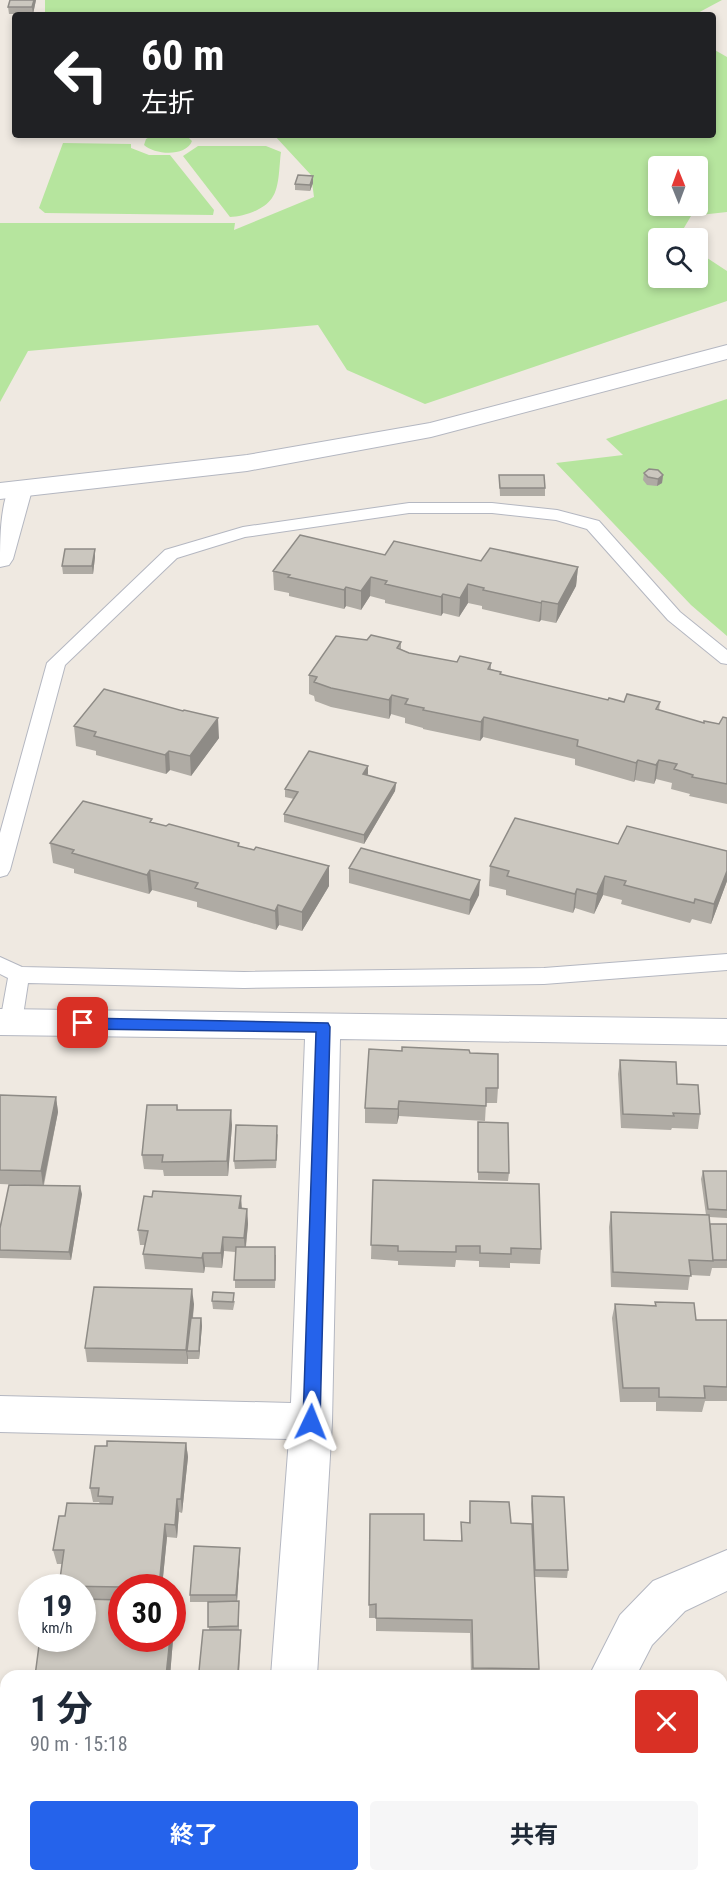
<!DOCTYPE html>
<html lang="ja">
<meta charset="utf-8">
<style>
:root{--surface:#fff;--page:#f6f6f7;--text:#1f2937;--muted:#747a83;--accent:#2563eb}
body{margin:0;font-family:"Roboto Condensed","Noto Sans JP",sans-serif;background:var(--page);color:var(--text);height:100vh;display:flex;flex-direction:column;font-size:22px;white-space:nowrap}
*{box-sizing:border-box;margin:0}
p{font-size:20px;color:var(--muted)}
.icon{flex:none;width:33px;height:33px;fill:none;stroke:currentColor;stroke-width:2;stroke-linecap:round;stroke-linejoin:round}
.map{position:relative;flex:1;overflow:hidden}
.side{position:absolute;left:0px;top:1670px;width:728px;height:212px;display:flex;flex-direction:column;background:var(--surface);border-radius:18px 18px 0 0;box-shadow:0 3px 9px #0003}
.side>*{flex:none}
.guide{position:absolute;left:12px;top:12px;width:704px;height:126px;border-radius:6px;box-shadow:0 3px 9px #0003;background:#202124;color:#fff;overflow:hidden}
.needle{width:39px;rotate:359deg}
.buttons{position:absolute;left:648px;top:156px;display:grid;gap:12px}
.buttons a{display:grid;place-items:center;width:60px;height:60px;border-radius:6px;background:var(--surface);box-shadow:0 3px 9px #0003;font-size:30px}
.speed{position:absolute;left:18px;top:1574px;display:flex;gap:12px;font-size:30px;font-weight:700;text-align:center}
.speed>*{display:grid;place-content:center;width:78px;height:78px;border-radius:50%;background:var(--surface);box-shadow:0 3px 9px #0003;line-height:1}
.speed small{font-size:15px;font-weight:400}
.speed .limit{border:9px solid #d22;background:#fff;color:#111}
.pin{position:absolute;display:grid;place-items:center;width:51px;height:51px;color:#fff;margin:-26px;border-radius:12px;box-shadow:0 3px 9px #0006}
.me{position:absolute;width:66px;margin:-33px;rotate:2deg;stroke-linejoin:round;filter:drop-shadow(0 0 4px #0008)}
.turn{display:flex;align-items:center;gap:21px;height:126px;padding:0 30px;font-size:27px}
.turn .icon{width:78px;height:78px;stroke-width:2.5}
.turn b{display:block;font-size:42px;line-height:51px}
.round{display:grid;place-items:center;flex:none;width:63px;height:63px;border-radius:6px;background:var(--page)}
.summary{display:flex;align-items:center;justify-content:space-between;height:102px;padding:0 30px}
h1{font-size:36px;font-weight:700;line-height:45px}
.action{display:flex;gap:12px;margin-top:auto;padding:12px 30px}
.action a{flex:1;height:69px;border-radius:6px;background:var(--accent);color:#fff;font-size:24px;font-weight:700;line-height:69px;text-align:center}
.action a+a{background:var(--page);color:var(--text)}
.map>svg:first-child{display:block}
.green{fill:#b6e59e;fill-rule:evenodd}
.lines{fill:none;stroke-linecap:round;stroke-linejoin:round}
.lane-casing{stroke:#b4b7c1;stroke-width:2}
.street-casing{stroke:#b4b7c1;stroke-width:2}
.secondary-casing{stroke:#b4b7c1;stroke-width:2}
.lane{fill:#fff;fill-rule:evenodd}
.street{fill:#fff;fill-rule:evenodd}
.secondary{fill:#fff;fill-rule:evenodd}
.wall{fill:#afaba4}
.shaded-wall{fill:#8e8b86}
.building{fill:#cbc7bf;stroke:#8e8b86;stroke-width:1.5}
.route{fill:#2563eb;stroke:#184099;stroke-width:1.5}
</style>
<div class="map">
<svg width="727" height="1880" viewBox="0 0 727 1880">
<rect width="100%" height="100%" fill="#efe9e1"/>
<path class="green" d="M45 0H722L694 15H45Z
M713 49 727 57V212L691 216 678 238H658V278H698V252L727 271V301L425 404 347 370 318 325 28 351 0 402V223H235L234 230 314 197 311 175 274 135H712ZM658 166H698V206H658Z
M153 135H186L192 141C186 157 155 155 144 145L146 139Z
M63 143 131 144V148L149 155H170L214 210 213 215 45 213 39 208Z
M198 146H266L281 152C279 165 280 187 272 198 264 210 243 217 230 217L183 156Z
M727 399V636L691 605 556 463 623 455 606 439Z
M6 1838V1875H41L43 1880H0V1839Z"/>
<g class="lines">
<defs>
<path id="lane" d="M409 503H492L557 510 599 521 680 612 727 650V664L721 663 668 620 587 529 556 520 492 513H409L245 537 177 558 65 665 10 870 7 875 0 877V833L47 663 165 550 243 527Z
M727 954V970L544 984 244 988 28 983 22 1022 19 1028 11 1030 3 1028 0 1022 8 978 0 974V957L22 967 244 972 544 968Z"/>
<path id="street" d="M19 482 28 485 32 490 13 559 9 565 0 567C0 541 0 507 10 485Z
M0 1009 727 1019V1045L340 1039 332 1422 317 1676H271L289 1439 0 1432V1396L291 1403 305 1039 0 1035Z
M727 1550V1591L685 1611 652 1645 636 1676H589L620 1615 653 1581Z
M0 1788H6V1836H0Z"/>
<path id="secondary" d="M727 345V359L431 437 247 471 0 499V483L247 455 430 423Z"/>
</defs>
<use href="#lane" class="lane-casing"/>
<use href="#street" class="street-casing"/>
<use href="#secondary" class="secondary-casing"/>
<use href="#lane" class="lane"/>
<use href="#street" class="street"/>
<use href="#secondary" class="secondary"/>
</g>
<path class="wall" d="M10 0H36L33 14H9L8 7Z
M313 176V183L310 191 295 190V184Z
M644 473 663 475 662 483 657 486 647 485 643 480Z
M499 475 545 488V496H500Z
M385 555 578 567 576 586 556 623 541 620 539 622 482 609V606L468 603 459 617 443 613 441 616 385 603V600L370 596 361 610 346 606 344 609 289 596V593L274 590 273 571Z
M95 557 93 574H63L62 566Z
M401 642V649L409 653 457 662 491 663V669L501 672V675L608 700 624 702H660L659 710 704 723 719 724 727 718V804L689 796 690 794 671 789 672 783 656 779 654 784 635 780 634 782 575 765V759L483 737 480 741 423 729V728L405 723V718L391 714 389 719 331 707 315 701 314 696 309 694V675Z
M74 726 219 738 191 776 170 770 166 774 96 755V751L76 746Z
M368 766 367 775 396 783 395 791 364 844 284 822V814L294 799 285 797V789Z
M152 823 239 846 329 866V886L302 931 279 925 276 930 197 907V902L152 890 149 894 74 873V869L53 863 50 843Z
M618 844 727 851V881L711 924 692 919 690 923 621 904 622 900 603 895 594 914 575 908 573 913 506 895V890L489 886 490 866Z
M349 868 479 895 469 915 349 883Z
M470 1053 498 1088 497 1103H486L485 1121 399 1116 397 1124 365 1123V1108Z
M620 1060 677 1084 700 1114 698 1129 672 1128 671 1130 621 1128 618 1074Z
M0 1095 56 1097 58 1112 44 1185 82 1194 71 1260 0 1258V1228L25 1185 0 1184Z
M177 1105 178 1110 232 1125 228 1176H164L163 1170 144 1169 142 1155Z
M478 1122 509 1173 508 1181 478 1180Z
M278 1134 276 1168 235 1169 234 1161Z
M703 1171H727V1218L709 1217 710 1224H727V1268H712L710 1276 690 1275 688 1290 611 1287 609 1227 611 1212 706 1215 701 1179Z
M373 1180 541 1249 540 1264 510 1263V1268L479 1267V1261L456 1260 455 1267 398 1265V1261L371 1259Z
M241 1209H247L248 1224 246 1247 276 1255 275 1288H235V1252L224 1251 222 1268 205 1267 204 1273 145 1269 143 1254 145 1245H140L138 1230Z
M212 1301H235L233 1310 213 1309Z
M655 1302 696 1320H727V1401H705L702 1412 656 1411V1402H620L612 1318 615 1304 655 1305Z
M194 1304 193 1318H201L202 1326 199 1359H188V1364L87 1362 85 1348Z
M107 1441 186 1443 188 1457 182 1513 179 1512 177 1538 167 1537 162 1587H122V1638H172V1602H173L175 1615 170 1676H35L40 1638H82V1587H59L62 1564H57L53 1550 59 1516H65L67 1503 100 1504 99 1502H93L90 1488 95 1446H107Z
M532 1496 568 1570 567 1578 535 1577 539 1669 538 1676H471L470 1633 376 1631V1618H369L370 1514 424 1540 461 1541V1522L469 1523 470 1501 511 1523 532 1524 531 1504Z
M240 1548V1555L237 1601H239V1630H241V1638L239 1676H200L199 1671 209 1630 208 1602H190V1595Z"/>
<path class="shaded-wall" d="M34 0H36L33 14 32 7Z
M313 176V183L310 191V185Z
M663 475 662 483 657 486 658 479Z
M95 549V557L93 574 92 566Z
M578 567 576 586 556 623 558 604Z
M371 577 370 596 361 610V591Z
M468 584V603L459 617 460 598Z
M346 587V606L344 609V590Z
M443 594V613L441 616V597Z
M542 601 541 620 539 622 541 603Z
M392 695 391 714 389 719V700Z
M484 717 483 737 480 741 481 722Z
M218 718 219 738 191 776 190 756Z
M169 751 170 770 166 774 165 755Z
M638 760 635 780 634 782 636 763Z
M659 760 656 779 654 784 656 765Z
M368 766V774L363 782V774Z
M396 783 395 791 364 844V835Z
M329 866V886L302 931V912Z
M150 870 152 890 149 894 147 875Z
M727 871V881L711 924 714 904Z
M605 876 603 895 594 914 597 894Z
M480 880 479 895 469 915 470 900Z
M577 889 575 908 573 913 575 894Z
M278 905 279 925 276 930 275 911Z
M56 1097 58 1112 43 1186 41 1171Z
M399 1101V1116L397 1124 398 1109Z
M231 1110 232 1125 228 1176 227 1161Z
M80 1186 82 1194 71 1260 69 1252Z
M241 1196 242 1210 239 1208Z
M247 1209 248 1224 245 1253 244 1238Z
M223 1237 224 1251 222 1268 221 1253Z
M203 1253 205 1267 204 1273 202 1258Z
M192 1289 194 1304 189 1351H187L188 1359V1364L186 1350Z
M201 1318 202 1326 199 1359V1351Z
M186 1443 188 1457 182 1513 181 1499Z
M177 1499 179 1512 177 1538 175 1525Z
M165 1524 167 1537 162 1587H159Z
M240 1548V1555L237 1602 236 1595Z
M173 1602 175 1615 170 1676H166L170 1638H172Z"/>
<path class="building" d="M10 0H34L32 7H8Z
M298 175 313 176 310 185 295 184Z
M649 469 658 470 663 475 658 479 648 477 644 473Z
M499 475H544L545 488H500Z
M300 535 385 555 394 541 481 561 490 548 578 567 558 604 542 601 541 603 483 590 484 588 468 584 460 598 443 594 441 597 385 584 387 581 371 577 361 591 346 587 344 590 288 577 290 575 273 571Z
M65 549H95L92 566H62Z
M371 635 401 642 397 648 409 653 457 662 460 656 491 663 488 669 501 672 500 674 608 700 609 698 624 702 627 694 660 702 656 709 704 723V721L719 724 723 717 727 718V784L692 777 693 775 674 769 677 764 659 760 656 765 638 760 636 763 577 746 578 740 484 717 481 722 423 710 424 708 405 704 408 699 392 695 389 700 331 688 314 682 317 677 309 675 336 636 367 640Z
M104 689 183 711 184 710 218 718 190 756 169 751 165 755 94 736 96 732 74 726Z
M309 751 368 766 363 774 396 783 364 835 284 814 298 792 285 789Z
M83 801 152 819 150 822 166 826 169 824 239 843 238 846 254 850 256 847 329 866 302 912 278 905 275 911 195 888 198 883 150 870 147 875 72 853 74 850 50 843Z
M515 818 618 844 627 826 727 851V871L714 904 695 899 694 903 624 885 626 881 605 876 597 894 577 889 575 894 507 876 509 871 490 866Z
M361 848 480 880 470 900 349 868Z
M402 1047 469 1050 470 1053 498 1054V1088H486V1106L399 1101 398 1109 365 1108 369 1049 402 1051Z
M620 1060 676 1062 677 1084 698 1085 700 1114 673 1113 674 1116 623 1114Z
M0 1095 56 1097 41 1171 0 1170Z
M147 1105H177V1110H231L227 1161 162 1162 163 1155H142Z
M478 1122 508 1123 509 1173 478 1172Z
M236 1125 277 1126 276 1160 234 1161Z
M703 1171H727V1210L708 1209Z
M373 1180 539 1184 541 1249 511 1248V1254L480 1253V1246H456V1252L398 1251V1246L371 1245Z
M9 1185 80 1186 69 1252 0 1250V1228Z
M153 1191 241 1196 239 1208 247 1209 244 1238 223 1237 221 1253H203L202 1258 143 1254 148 1231 138 1230 144 1196 152 1197Z
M611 1212 709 1215 713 1261 689 1260 691 1276 613 1272Z
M710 1224H727V1260H713Z
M236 1247H275V1280H234Z
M94 1287 192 1289 186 1350 85 1348Z
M213 1292 234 1293 233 1302 212 1301Z
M655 1302 694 1303 696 1320H727V1387L704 1386 705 1398 659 1397V1388H623L615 1304 656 1306Z
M191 1318H201L199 1351H187Z
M107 1441 186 1443 181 1499H177L175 1525 165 1524 159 1587H122L59 1586 64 1550H53L59 1516H65L67 1503 112 1504 113 1497 98 1496 99 1488H90L95 1446H107Z
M532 1496 564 1497 568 1570H535Z
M470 1501 509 1502 511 1523 532 1524 539 1669 473 1668 472 1620 376 1618V1604L369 1605 370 1514H424V1540L462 1541 461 1522 470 1523Z
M194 1546 240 1548 236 1595H190Z
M82 1599 122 1600V1638H170L166 1676H35L40 1638H82Z
M239 1601 238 1626 208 1627V1602Z
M203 1630H241L238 1672H223L232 1674V1676H207L208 1671H199Z"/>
<path class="route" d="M83 1018 328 1023 330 1027 320 1422 317 1428 311 1430 305 1428 303 1422 316 1032 83 1029 76 1023Z"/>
</svg>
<div class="buttons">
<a><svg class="needle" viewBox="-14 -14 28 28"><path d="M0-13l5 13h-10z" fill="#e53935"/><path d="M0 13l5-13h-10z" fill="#747a83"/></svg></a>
<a><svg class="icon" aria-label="search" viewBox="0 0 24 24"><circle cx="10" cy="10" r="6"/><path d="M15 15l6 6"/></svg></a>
</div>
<div class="speed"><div>19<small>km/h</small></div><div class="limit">30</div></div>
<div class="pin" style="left:83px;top:1023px;background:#d93025"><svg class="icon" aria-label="arrive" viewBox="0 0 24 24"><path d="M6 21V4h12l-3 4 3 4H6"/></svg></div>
<svg class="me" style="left:311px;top:1422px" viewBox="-20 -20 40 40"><path d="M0-17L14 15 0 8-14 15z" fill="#2563eb" stroke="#fff" stroke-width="4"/></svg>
<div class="guide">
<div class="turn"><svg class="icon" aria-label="left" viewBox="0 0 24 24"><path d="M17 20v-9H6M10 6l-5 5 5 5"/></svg><div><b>60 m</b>左折</div></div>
</div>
<section class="side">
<div class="summary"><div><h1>1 分</h1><p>90 m · 15:18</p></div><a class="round" style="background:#d93025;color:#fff"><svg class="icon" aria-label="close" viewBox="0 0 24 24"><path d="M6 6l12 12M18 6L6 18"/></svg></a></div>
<div class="action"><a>終了</a><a>共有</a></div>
</section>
</div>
